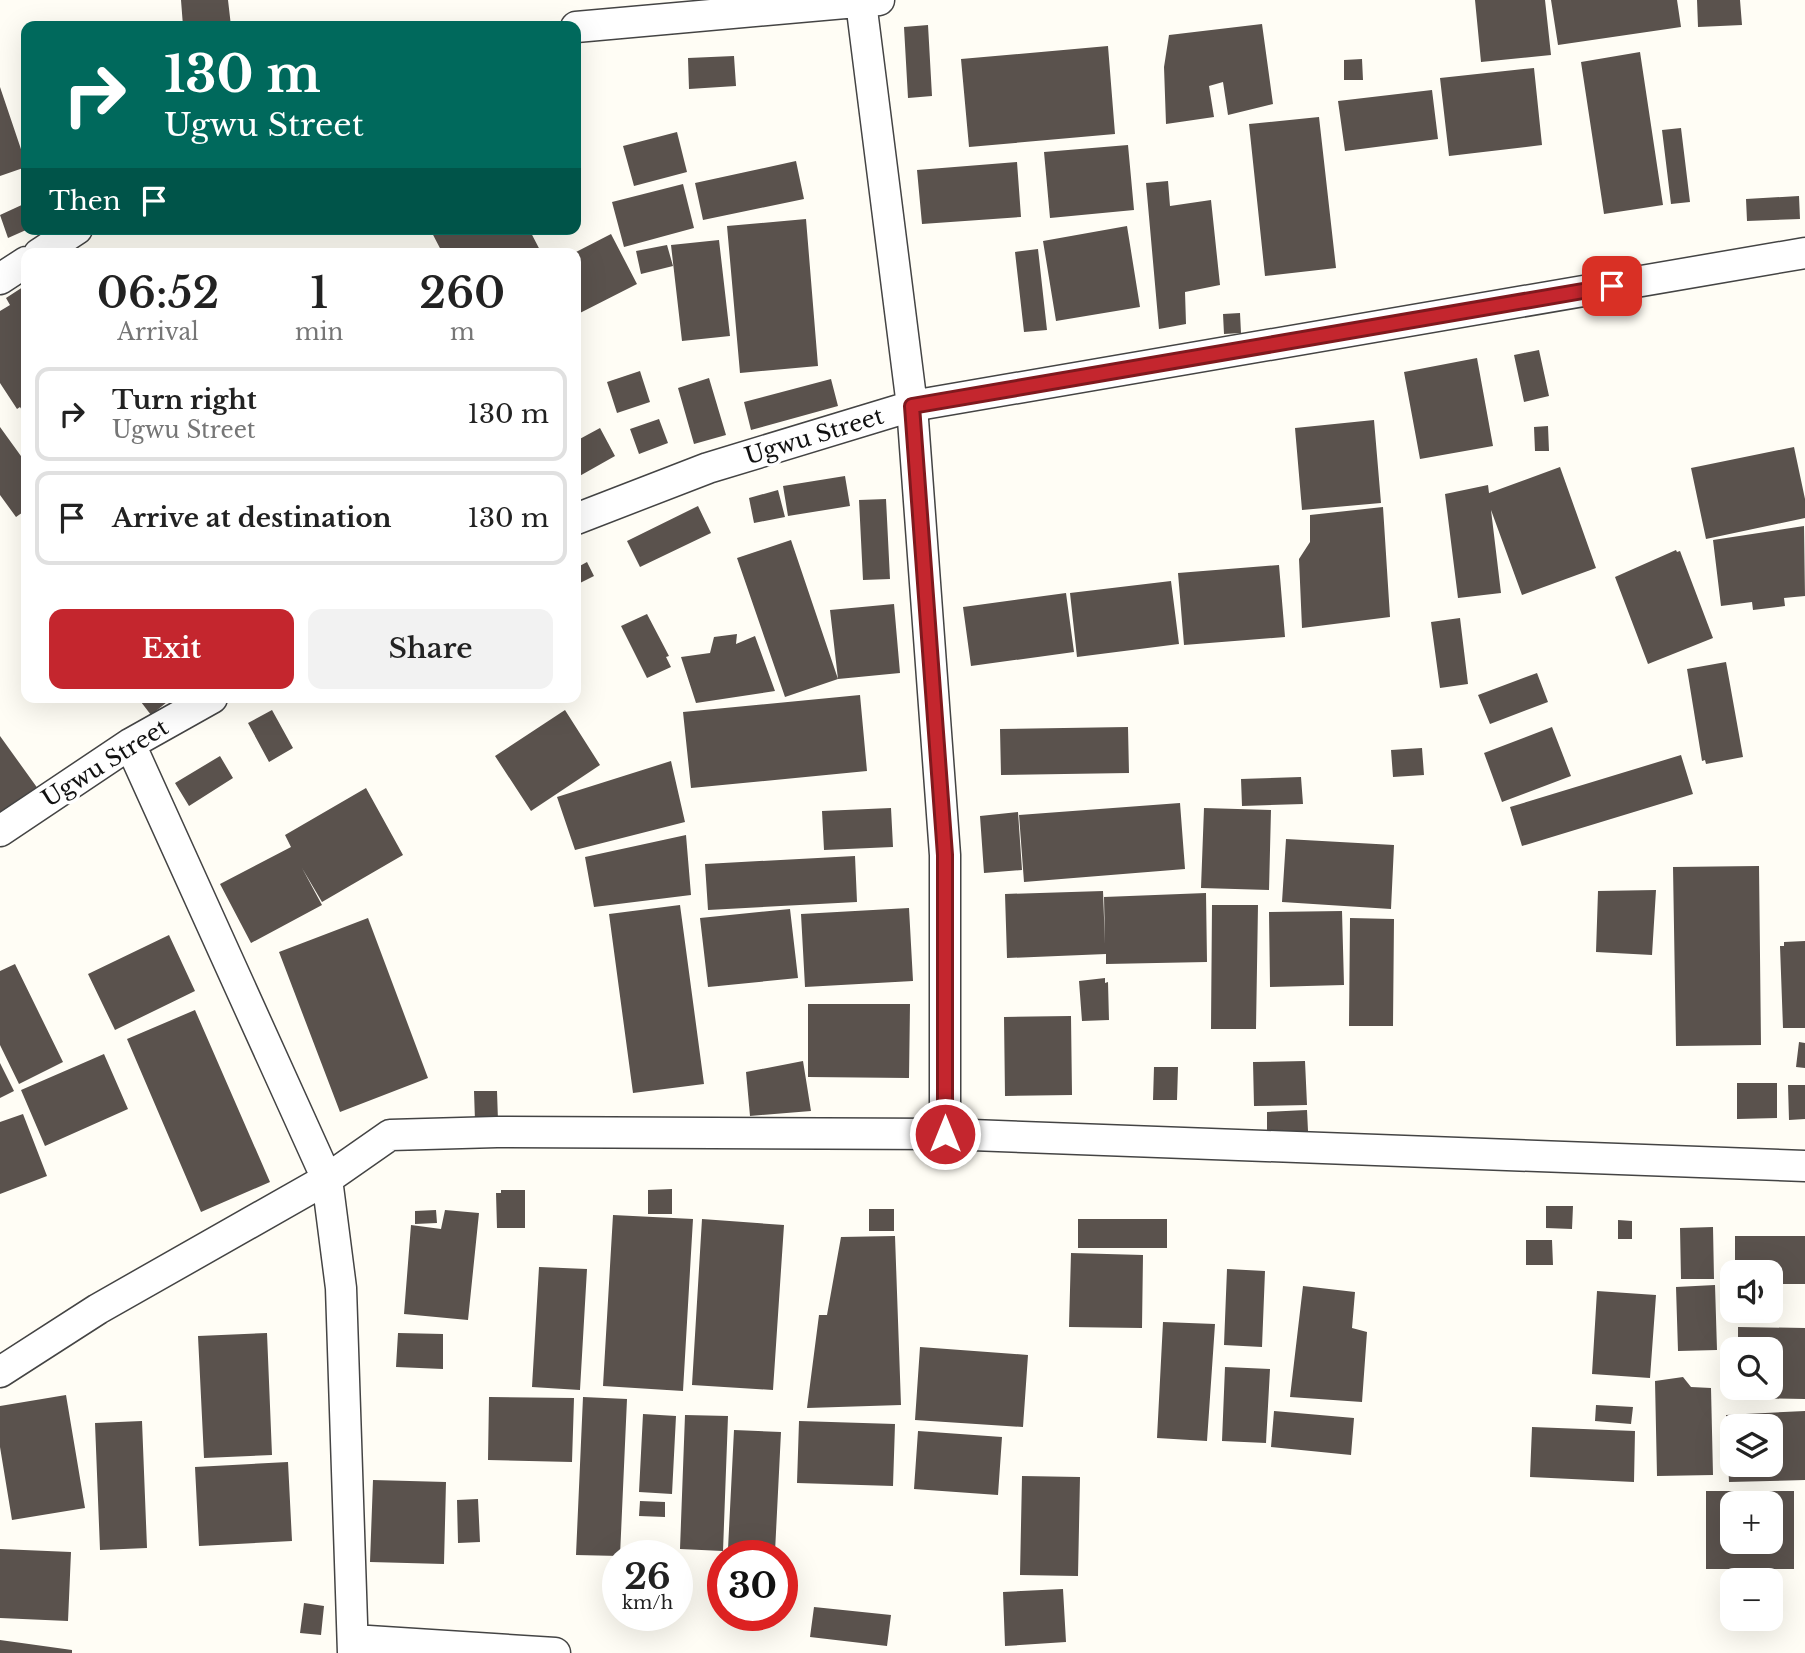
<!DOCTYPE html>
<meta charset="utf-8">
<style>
:root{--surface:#fff;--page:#f2f2f2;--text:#222;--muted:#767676;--line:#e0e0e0;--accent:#c4262e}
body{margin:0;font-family:"Libre Baskerville",serif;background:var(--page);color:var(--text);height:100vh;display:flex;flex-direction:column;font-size:26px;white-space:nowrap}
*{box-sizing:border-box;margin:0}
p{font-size:23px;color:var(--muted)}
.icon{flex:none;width:38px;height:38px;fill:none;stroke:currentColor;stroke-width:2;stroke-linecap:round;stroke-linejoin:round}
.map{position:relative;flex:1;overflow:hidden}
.details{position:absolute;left:21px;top:248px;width:560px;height:455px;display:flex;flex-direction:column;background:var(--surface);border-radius:14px;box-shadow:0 7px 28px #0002}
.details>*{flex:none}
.banner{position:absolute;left:21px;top:21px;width:560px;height:214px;border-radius:14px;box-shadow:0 7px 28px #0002;background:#00695c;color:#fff;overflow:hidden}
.buttons{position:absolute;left:1720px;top:1260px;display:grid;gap:14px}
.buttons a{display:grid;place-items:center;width:63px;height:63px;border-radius:14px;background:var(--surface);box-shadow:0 7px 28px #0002;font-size:35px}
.speed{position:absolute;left:602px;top:1540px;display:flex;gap:14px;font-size:35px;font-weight:700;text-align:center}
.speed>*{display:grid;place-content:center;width:91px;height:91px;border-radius:50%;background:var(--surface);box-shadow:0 7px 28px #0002;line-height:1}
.speed small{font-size:18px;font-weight:400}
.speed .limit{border:10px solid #d22;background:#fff;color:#111}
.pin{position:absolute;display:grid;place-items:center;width:60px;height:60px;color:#fff;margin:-30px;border-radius:14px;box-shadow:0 4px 10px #0006}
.me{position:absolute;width:77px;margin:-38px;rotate:0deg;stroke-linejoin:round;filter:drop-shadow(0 0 5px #0008)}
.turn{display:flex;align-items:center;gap:24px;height:147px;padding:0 28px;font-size:32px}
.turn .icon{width:91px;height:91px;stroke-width:2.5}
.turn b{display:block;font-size:49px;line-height:60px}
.then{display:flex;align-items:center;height:66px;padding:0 28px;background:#0003;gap:14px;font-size:26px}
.eta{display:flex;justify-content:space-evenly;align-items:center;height:119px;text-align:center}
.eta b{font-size:42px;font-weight:600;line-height:49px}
.action{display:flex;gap:14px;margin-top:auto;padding:14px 28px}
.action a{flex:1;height:80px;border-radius:14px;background:var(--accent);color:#fff;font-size:28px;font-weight:600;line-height:80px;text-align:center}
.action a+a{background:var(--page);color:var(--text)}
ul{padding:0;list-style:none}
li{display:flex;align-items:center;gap:21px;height:94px;margin:0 14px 10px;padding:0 14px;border:4px solid var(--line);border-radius:14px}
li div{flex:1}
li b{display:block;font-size:26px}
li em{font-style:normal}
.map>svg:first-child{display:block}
.building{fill:#5a524d;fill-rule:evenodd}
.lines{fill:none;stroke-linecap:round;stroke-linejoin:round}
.minor-casing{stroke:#444;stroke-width:33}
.minor{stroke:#fff;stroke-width:30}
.route-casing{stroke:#7f191e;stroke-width:18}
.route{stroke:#c4262e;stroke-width:12}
.labels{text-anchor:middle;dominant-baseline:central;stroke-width:7;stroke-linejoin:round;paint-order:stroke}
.street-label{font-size:23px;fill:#111;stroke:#fff}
</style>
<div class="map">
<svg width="1805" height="1653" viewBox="0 0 1805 1653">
<rect width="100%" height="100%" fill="#fffdf5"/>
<path class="building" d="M181 0H228L231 26H183Z
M1475 0H1545L1551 55 1481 62Z
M1551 0H1677L1681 27 1558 45Z
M1697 0H1740L1742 25 1698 27Z
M1262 24 1273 104 1228 115 1223 82 1209 86 1214 117 1166 124 1164 67 1169 35Z
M928 25 932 96 908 98 904 27Z
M1108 46 1115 134 969 147 961 59Z
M1640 52 1663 205 1604 214 1581 62Z
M734 56 736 86 689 89 688 58Z
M1362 59 1363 80H1344V60Z
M1534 68 1542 145 1449 156 1440 78Z
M0 87 26 164V167L0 176Z
M1432 90 1438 139 1345 151 1338 101Z
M1319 117 1336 268 1265 276 1249 124Z
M1681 128 1690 202 1671 204 1662 130Z
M677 132 687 172 634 186 623 146Z
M1128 145 1134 210 1050 218 1044 152Z
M796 161 804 199 703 220 695 183Z
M1017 162 1021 217 922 224 917 170Z
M1168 181 1170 206 1211 200 1220 285 1185 292 1186 324 1159 329 1146 183Z
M683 184 694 228 624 247 612 202Z
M1799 196 1800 219 1747 221 1746 199Z
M26 203V230L8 238 0 215Z
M806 219 818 366 740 373 727 226Z
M1127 226 1140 307 1056 321 1043 241Z
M430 229H529L542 254H443Z
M611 234 637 284 576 315V252Z
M719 240 730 336 682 341 671 245Z
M667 245 673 266 641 274 636 251Z
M1038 249 1047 330 1024 332 1015 252Z
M26 285V417L20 407 17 409 0 383V311L10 305 6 298Z
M1240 313 1241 333 1224 334 1223 314Z
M1539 350 1549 396 1524 402 1514 355Z
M1477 358 1493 446 1420 459 1404 372Z
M640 371 650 402 617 413 607 382Z
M709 378 726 435 694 444 678 388Z
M831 379 838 406 751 430 744 402Z
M659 419 668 443 639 454 630 429Z
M1374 420 1381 503 1302 510 1295 428Z
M1548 426 1549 451H1535L1534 427Z
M0 427 26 463V510L16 517 0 495Z
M600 428 615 456 576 478V441Z
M1794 447 1805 499V518L1706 539 1691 468Z
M1560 467 1596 568 1522 595 1491 510 1501 593 1458 598 1445 494 1488 485 1489 493Z
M845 476 850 506 788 516 783 486Z
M778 490 785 517 754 523 749 498Z
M886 499 890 579 863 580 859 500Z
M698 506 711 533 640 567 627 541Z
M1383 507 1390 617 1302 628 1299 559 1310 542V515Z
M1804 526 1805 596 1784 598 1785 606 1753 610 1752 602 1721 606 1713 540Z
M791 540 838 679 785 697 737 558Z
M1676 550 1677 552 1680 551 1713 638 1648 664 1615 577Z
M587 562 594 576 576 585V568Z
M1279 565 1285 637 1184 645 1178 573Z
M1171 581 1179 644 1077 657 1070 593Z
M1066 593 1074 652 971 666 963 607Z
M894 604 900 673 838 679 830 610Z
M647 614 669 656 666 657 671 667 647 678 621 626Z
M1460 618 1468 684 1440 688 1431 622Z
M737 634 736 644 755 636 775 691 696 703 681 657 710 653 714 637Z
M1726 662 1743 757 1706 764 1705 760 1702 761 1687 669Z
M1537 673 1548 702 1490 724 1478 695Z
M860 695 867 771 691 788 683 712Z
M138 698H172L151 715Z
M272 710 293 748 269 762 248 723Z
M565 710 600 765 531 811 495 756Z
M1128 727 1129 773 1001 775 1000 729Z
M1552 727 1571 776 1502 802 1484 753Z
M0 736 41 793 0 823Z
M1422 748 1424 775 1393 777 1391 750Z
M1681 755 1693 794 1522 846 1510 807Z
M220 756 233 778 189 806 175 783Z
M671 761 685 822 575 850 557 797Z
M1301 777 1303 804 1242 806 1241 779Z
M366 788 403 855 322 902 302 868 322 905 251 943 220 884 291 847 285 835Z
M1180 803 1185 869 1024 882 1019 815Z
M891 808 893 847 824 850 822 811Z
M1204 808 1271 810 1269 890 1201 888Z
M1018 812 1022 870 984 873 980 816Z
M686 835 691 895 594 907 585 857Z
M1286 839 1394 845 1391 909 1282 902Z
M855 856 857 902 708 910 705 864Z
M1759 866 1761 1045 1676 1046 1673 867Z
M1656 890 1652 955 1596 952 1598 891Z
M1103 891 1105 944 1104 897 1206 893 1207 962 1106 964V954L1007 958 1005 894Z
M680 905 704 1084 633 1093 609 914Z
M1212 905H1258L1256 1029H1211Z
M909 908 913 981 805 987 801 914Z
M790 909 798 978 708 987 700 918Z
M1342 911 1344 985 1270 987 1269 912Z
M368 918 428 1078 340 1112 279 952Z
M1350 918 1394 919 1393 1026H1349Z
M169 935 195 991 115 1030 88 974Z
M1805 941V1028H1783L1780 946H1784V942Z
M15 964 63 1062 19 1084 0 1045V971Z
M1105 978V983L1108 982 1109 1020 1082 1021 1079 981Z
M808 1004H910L909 1078 808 1077Z
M195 1010 270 1182 201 1212 127 1039Z
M1071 1016 1072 1095 1005 1096 1004 1017Z
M1799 1042 1805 1043V1068L1796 1067Z
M104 1054 128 1109 45 1146 21 1090Z
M803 1061 811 1111 750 1116 746 1072Z
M1305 1061 1307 1105 1254 1106 1253 1062Z
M0 1063 14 1091 0 1098Z
M1154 1067H1178L1177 1100H1153Z
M1737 1083H1777V1118L1737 1119Z
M1788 1085H1805V1119L1789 1120Z
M474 1091H497L498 1121H475Z
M1307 1110 1308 1131 1267 1133V1112Z
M23 1114 47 1176 0 1194V1122Z
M672 1189V1214H648V1190Z
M501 1190H525V1228H497L496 1193H501Z
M1546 1206H1573L1572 1229 1546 1228Z
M869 1209H894V1231H869Z
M436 1210 437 1223 415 1224V1211Z
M445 1210 479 1213 468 1320 404 1314 411 1225 441 1229Z
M613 1215 693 1219 683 1391 603 1386Z
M702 1219 784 1225 773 1390 692 1385Z
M1078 1219H1167V1248H1078Z
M1618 1220 1632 1221V1239H1618Z
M1713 1227 1714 1279H1681L1680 1228Z
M895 1236 901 1405 807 1408 819 1315H827L841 1237Z
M1735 1236H1805V1284H1771V1272H1735Z
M1526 1240H1552L1553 1265H1526Z
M1071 1253 1143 1255 1142 1328 1069 1327Z
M539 1267 587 1269 580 1390 532 1387Z
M1227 1269 1265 1271 1262 1347 1224 1345Z
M1715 1285 1717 1350 1678 1351 1676 1287Z
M1303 1286 1355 1292 1352 1328 1367 1332 1362 1402 1290 1397Z
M1597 1291 1656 1295 1650 1378 1592 1374Z
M1163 1322 1215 1324 1207 1441 1157 1438Z
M1738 1327 1805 1328V1399L1737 1398V1388H1771V1349H1738Z
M267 1333 272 1455 204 1458 198 1336Z
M398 1333 443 1334V1369L396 1367Z
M920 1347 1028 1355 1023 1427 915 1420Z
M1225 1367 1270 1369 1266 1443 1222 1441Z
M1683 1377 1691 1387 1711 1388 1713 1475 1657 1476 1655 1381Z
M66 1395 85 1508 12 1520 0 1447V1406Z
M489 1397 574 1398 572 1462 488 1460Z
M583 1397 627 1399 620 1556 576 1555Z
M1596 1405 1633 1407 1631 1424 1595 1421Z
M1274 1411 1354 1418 1351 1455 1271 1447Z
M1805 1411V1480L1729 1482 1726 1415ZM1732 1426H1771V1465H1732Z
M643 1414 676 1416 672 1494 639 1492Z
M685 1415 728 1416 723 1551 680 1549Z
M142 1421 147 1548 100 1550 95 1423Z
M799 1421 895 1424 893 1486 797 1483Z
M1532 1427 1635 1431 1634 1482 1530 1477Z
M734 1430 781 1432 775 1552 728 1549Z
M918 1431 1002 1437 998 1495 914 1489Z
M288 1462 292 1541 199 1546 195 1467Z
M1022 1476 1080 1477 1078 1576 1020 1575Z
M373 1480 446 1482 444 1564 370 1562Z
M1706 1491H1794V1569H1706ZM1732 1503H1771V1542H1732Z
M478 1499 480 1542 458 1543 457 1500Z
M640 1501 665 1502V1517L639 1516Z
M0 1549 71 1552 68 1621 0 1618Z
M1063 1589 1066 1642 1005 1646 1003 1592Z
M304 1603 324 1606 321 1635 300 1633Z
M814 1607 891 1615 887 1646 810 1637Z
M0 1640 72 1650V1653H0Z"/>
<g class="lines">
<defs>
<path id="minor" d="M861 2 912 406 945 855V1134
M576 27 879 0
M39 254 77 229
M0 279 26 262
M576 519 708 468 912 406 1805 253
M130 744 327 1179 341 1288 353 1653
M0 831 130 744 212 698
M0 1372 98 1309 327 1179 390 1135 497 1132 945 1134 1805 1166
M353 1640 555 1653"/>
</defs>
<use href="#minor" class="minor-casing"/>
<use href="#minor" class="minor"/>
</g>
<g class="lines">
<defs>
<path id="route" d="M945 1134V855L912 406 1612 286"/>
</defs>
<use href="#route" class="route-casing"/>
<use href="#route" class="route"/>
</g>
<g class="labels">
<g class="street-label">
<text transform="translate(814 436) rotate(-17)">Ugwu Street</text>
<text transform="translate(105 763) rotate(-32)">Ugwu Street</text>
</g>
</g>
</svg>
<div class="buttons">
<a><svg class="icon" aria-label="sound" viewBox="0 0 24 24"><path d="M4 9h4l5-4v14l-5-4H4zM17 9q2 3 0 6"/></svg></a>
<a><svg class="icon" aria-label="search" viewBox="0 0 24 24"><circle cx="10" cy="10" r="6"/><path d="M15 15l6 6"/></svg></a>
<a><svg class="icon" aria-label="layers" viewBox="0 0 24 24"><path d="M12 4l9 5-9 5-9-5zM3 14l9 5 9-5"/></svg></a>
<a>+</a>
<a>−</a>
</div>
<div class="speed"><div>26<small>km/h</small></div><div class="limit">30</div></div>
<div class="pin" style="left:1612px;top:286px;background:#d93025"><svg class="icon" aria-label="arrive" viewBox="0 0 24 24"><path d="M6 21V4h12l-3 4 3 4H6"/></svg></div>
<svg class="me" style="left:945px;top:1134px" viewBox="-20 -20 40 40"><circle r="17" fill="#c4262e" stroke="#fff" stroke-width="3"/><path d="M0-11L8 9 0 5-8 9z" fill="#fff"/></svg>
<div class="banner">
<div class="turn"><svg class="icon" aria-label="right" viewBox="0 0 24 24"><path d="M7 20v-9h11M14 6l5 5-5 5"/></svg><div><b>130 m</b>Ugwu Street</div></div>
<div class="then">Then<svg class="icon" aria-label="arrive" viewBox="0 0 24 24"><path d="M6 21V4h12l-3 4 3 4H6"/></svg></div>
</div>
<section class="details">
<div class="eta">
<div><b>06:52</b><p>Arrival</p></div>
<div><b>1</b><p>min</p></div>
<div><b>260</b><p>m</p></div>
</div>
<ul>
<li><svg class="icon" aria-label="right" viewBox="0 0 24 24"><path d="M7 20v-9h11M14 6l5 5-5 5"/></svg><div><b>Turn right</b><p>Ugwu Street</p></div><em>130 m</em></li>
<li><svg class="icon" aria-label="arrive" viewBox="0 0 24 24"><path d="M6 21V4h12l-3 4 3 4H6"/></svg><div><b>Arrive at destination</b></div><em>130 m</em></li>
</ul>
<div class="action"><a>Exit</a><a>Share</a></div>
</section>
</div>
